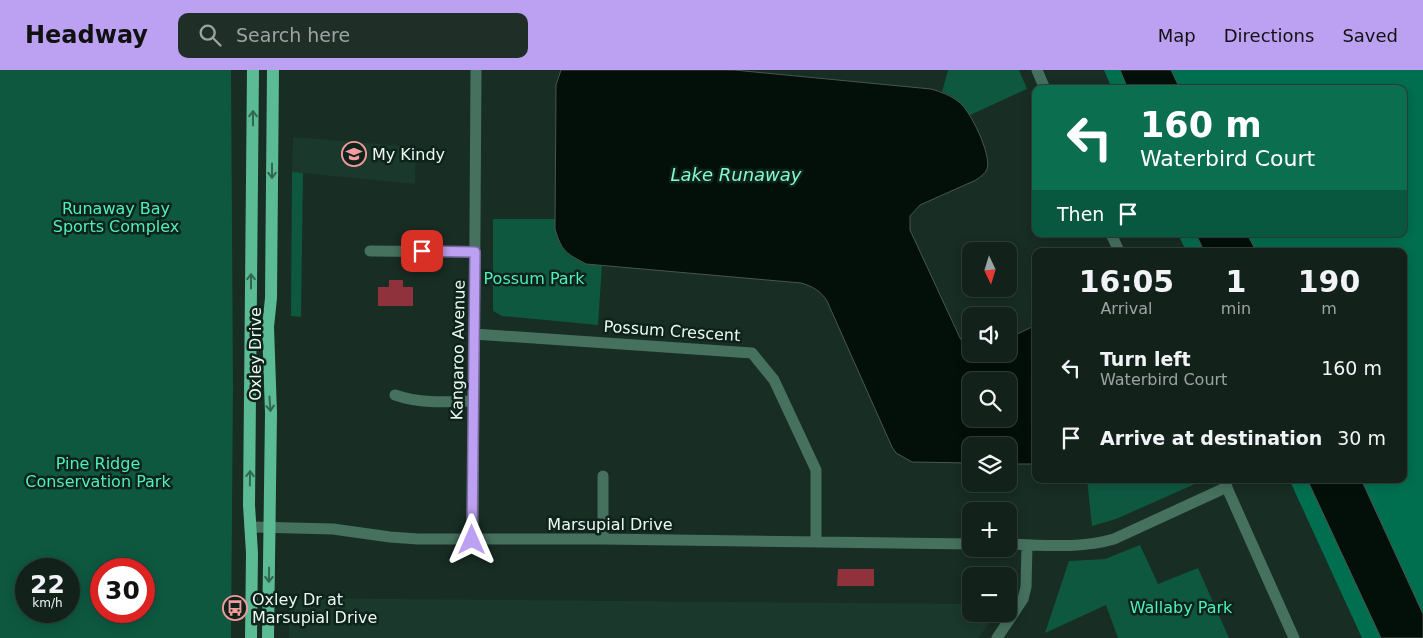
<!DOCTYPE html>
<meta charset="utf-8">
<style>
:root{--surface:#12221b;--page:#1f2f28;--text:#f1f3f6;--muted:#9ca4a3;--line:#313f3a;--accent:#bca0f2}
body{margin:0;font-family:"DejaVu Sans",sans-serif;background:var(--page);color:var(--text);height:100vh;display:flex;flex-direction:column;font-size:19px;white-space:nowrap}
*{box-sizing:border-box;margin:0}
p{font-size:16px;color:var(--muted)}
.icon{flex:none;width:28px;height:28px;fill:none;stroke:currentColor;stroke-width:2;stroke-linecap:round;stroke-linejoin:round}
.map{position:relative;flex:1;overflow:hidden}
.side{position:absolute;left:1032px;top:178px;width:375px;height:235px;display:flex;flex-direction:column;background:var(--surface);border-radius:10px;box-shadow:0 2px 12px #0003,0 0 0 1px var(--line)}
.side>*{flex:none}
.hud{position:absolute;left:1032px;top:15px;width:375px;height:152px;border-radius:10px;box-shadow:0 2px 12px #0003,0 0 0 1px var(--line);background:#0b6e4f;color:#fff;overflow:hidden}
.needle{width:32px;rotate:176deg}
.buttons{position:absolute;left:962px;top:172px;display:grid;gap:10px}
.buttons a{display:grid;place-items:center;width:55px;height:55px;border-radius:10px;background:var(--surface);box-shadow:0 2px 12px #0003,0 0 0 1px var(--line);font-size:25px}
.speed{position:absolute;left:15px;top:488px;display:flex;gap:10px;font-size:25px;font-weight:700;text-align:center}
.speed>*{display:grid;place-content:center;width:65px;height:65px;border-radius:50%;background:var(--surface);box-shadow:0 2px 12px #0003,0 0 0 1px var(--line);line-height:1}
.speed small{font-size:12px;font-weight:400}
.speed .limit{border:8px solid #d22;background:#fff;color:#111}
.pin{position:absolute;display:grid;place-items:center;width:42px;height:42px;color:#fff;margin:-21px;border-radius:10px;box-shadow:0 2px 8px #0006}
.me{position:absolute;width:55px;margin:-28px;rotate:0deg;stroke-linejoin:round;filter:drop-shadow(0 0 4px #0008)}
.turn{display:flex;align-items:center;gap:18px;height:105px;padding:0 25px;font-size:22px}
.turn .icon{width:65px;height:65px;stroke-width:2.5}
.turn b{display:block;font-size:35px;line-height:42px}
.then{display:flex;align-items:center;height:48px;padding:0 25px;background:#0003;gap:10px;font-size:19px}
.eta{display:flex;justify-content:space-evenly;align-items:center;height:85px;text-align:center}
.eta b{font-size:30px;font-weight:800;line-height:35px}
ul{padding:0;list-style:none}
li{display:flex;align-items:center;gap:15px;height:70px;padding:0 25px}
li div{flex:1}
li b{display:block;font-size:19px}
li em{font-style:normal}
header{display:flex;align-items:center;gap:30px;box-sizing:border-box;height:70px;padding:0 25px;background:var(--accent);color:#111}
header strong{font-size:24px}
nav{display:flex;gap:28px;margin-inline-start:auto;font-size:18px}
.search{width:350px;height:45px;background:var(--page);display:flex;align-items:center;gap:12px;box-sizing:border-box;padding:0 18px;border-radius:10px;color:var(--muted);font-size:19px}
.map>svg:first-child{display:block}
.built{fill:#1b382c}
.green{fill:#0e5840;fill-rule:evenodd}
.forest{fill:#006f50}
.water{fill:#03100a;stroke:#495650;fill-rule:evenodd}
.building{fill:#8f323b}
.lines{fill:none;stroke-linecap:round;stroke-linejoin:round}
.street{stroke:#46715f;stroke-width:11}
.primary{stroke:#5bbb95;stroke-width:12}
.oneway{stroke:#316752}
.route-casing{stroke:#7a689d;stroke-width:12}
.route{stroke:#bca0f2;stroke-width:9}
.labels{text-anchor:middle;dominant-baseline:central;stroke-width:5;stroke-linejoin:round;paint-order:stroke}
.poi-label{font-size:16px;fill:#ecf9f2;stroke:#0e231b;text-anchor:start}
.park-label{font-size:16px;fill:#4ef0b8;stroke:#0e231b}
.street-label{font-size:16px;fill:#ecf9f2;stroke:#0e231b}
.water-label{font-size:18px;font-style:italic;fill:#86facc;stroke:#0e231b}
</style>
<header>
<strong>Headway</strong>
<div class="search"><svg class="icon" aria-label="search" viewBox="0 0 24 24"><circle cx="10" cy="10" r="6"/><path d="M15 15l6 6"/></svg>Search here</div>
<nav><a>Map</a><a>Directions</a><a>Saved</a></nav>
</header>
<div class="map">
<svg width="1423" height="568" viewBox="0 0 1423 568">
<rect width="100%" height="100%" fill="#182d24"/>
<path class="built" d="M293 67 416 77 415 114 292 102Z
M289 528 971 534V544H996L978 568H289Z"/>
<path class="green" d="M0 0H231L233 317 231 568H0ZM26 499H69V541H26ZM101 499H144V541H101Z
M948 0H1019L1027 19 970 45C962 34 955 26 942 22Z
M292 102 303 103 301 247 291 246Z
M493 149H555C555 181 572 192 602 195L598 255 502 246 493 241Z
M1087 409H1200L1195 414 1116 449 1092 456Z
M1140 475 1158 514 1198 498 1229 568H1118L1106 535 1045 563 1069 491 1105 489Z"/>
<path class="forest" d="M1104 0H1120L1128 19H1112Z
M1171 0H1423V544L1361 409H1404V181H1256L1247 164H1404V19H1180Z
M1178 164H1196L1204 181H1186Z
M1289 409H1307L1381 568H1362Z"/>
<path class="water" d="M561 0H734L931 19C941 22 950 25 959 32 970 40 992 85 987 99 985 104 980 107 976 110L920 135 910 146V160L960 268 964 274 971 279V284H1009V268L1036 255V394H1009V376H971V393L912 392 896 383 892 377 827 231C821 221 812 216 801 213L586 194C566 183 562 182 555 159L556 15ZM971 311H1009V349H971Z
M1120 0H1171L1180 19H1128Z
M1196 164H1247L1256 181H1204Z
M1307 409H1361L1423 544V568H1381Z"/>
<path class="building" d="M389 210H403V217H413V236H378V217H389Z
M838 499H874V516H837Z"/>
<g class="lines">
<path class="street" d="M1037 0 1045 19
M1111 164 1119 181
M370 181 475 182
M474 264 752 283 774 310 816 400V471
M395 325C421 334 446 332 474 331
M1223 409 1294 568
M250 457 333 459 390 467 418 469H603L971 474
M603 469V406
M473 470 476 0
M1009 474C1044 475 1080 479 1114 469L1227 417
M997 568 1023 529 1026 517 1027 475"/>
<path class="primary" d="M251 568 252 483 249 435 253 0
M268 568 271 343 268 257 271 228 273 0"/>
</g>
<defs><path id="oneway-shaft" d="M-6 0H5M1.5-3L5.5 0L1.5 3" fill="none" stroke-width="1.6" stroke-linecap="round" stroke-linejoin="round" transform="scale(1.25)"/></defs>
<g class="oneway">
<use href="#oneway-shaft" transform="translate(253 48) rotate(-90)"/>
<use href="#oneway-shaft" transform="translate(272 101) rotate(90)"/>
<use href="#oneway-shaft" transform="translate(251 211) rotate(-90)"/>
<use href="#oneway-shaft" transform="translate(270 334) rotate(86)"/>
<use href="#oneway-shaft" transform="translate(250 408) rotate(-89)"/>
<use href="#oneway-shaft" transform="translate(269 505) rotate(91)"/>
</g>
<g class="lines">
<defs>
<path id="route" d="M422 181 475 182 472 470"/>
</defs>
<use href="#route" class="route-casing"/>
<use href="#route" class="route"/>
</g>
<defs>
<symbol id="school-ring" viewBox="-11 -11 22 22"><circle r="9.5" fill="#0e231b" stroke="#f59b9d" stroke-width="1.5"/><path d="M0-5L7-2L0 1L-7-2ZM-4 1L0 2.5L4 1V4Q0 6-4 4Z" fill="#f59b9d"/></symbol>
<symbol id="bus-ring" viewBox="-11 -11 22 22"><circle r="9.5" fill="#0e231b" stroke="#f59b9d" stroke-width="1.5"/><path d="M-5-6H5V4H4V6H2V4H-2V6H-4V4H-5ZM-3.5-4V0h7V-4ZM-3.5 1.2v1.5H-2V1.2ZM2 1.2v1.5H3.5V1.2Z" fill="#f59b9d"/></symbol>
</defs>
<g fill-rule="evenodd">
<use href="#school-ring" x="340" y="70" width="28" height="28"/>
<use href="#bus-ring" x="221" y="524" width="28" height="28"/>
</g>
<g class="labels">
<g class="poi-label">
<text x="372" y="84">My Kindy</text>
<text x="252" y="529">Oxley Dr at<tspan x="252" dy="18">Marsupial Drive</tspan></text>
</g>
<g class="park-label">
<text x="116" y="138">Runaway Bay<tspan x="116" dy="18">Sports Complex</tspan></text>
<text x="534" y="208">Possum Park</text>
<text x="98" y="393">Pine Ridge<tspan x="98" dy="18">Conservation Park</tspan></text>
<text x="1181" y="537">Wallaby Park</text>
</g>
<g class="street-label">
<text transform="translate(672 261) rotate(4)">Possum Crescent</text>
<text transform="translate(458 280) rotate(-89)">Kangaroo Avenue</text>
<text transform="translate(255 284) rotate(-90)">Oxley Drive</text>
<text x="610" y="454">Marsupial Drive</text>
</g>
<g class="water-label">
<text x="736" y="104">Lake Runaway</text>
</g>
</g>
</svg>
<div class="buttons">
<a><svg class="needle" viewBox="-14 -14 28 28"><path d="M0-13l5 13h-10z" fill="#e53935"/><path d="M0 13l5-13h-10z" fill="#9ca4a3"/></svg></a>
<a><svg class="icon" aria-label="sound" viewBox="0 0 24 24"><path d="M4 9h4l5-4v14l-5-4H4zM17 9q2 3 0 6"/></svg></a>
<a><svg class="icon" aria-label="search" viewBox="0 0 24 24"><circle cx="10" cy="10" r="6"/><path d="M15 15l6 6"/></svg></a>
<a><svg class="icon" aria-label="layers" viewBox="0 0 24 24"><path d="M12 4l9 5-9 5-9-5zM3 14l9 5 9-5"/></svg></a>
<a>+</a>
<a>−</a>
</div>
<div class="speed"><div>22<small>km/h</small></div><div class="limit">30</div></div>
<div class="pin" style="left:422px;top:181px;background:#d93025"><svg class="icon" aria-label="arrive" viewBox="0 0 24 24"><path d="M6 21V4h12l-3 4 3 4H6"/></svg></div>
<svg class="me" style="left:472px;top:470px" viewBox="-20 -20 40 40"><path d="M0-17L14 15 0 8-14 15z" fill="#bca0f2" stroke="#fff" stroke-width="4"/></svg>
<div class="hud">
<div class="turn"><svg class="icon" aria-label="left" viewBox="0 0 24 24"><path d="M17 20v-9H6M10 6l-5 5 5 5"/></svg><div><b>160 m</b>Waterbird Court</div></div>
<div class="then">Then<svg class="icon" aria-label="arrive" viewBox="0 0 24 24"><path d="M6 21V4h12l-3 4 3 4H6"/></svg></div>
</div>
<section class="side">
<div class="eta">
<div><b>16:05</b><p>Arrival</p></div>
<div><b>1</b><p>min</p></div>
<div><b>190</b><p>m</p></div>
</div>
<ul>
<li><svg class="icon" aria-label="left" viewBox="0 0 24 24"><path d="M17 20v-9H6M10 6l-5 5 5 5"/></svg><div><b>Turn left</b><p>Waterbird Court</p></div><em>160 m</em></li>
<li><svg class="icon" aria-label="arrive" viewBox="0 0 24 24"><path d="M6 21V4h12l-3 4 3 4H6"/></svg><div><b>Arrive at destination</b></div><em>30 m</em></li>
</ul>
</section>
</div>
